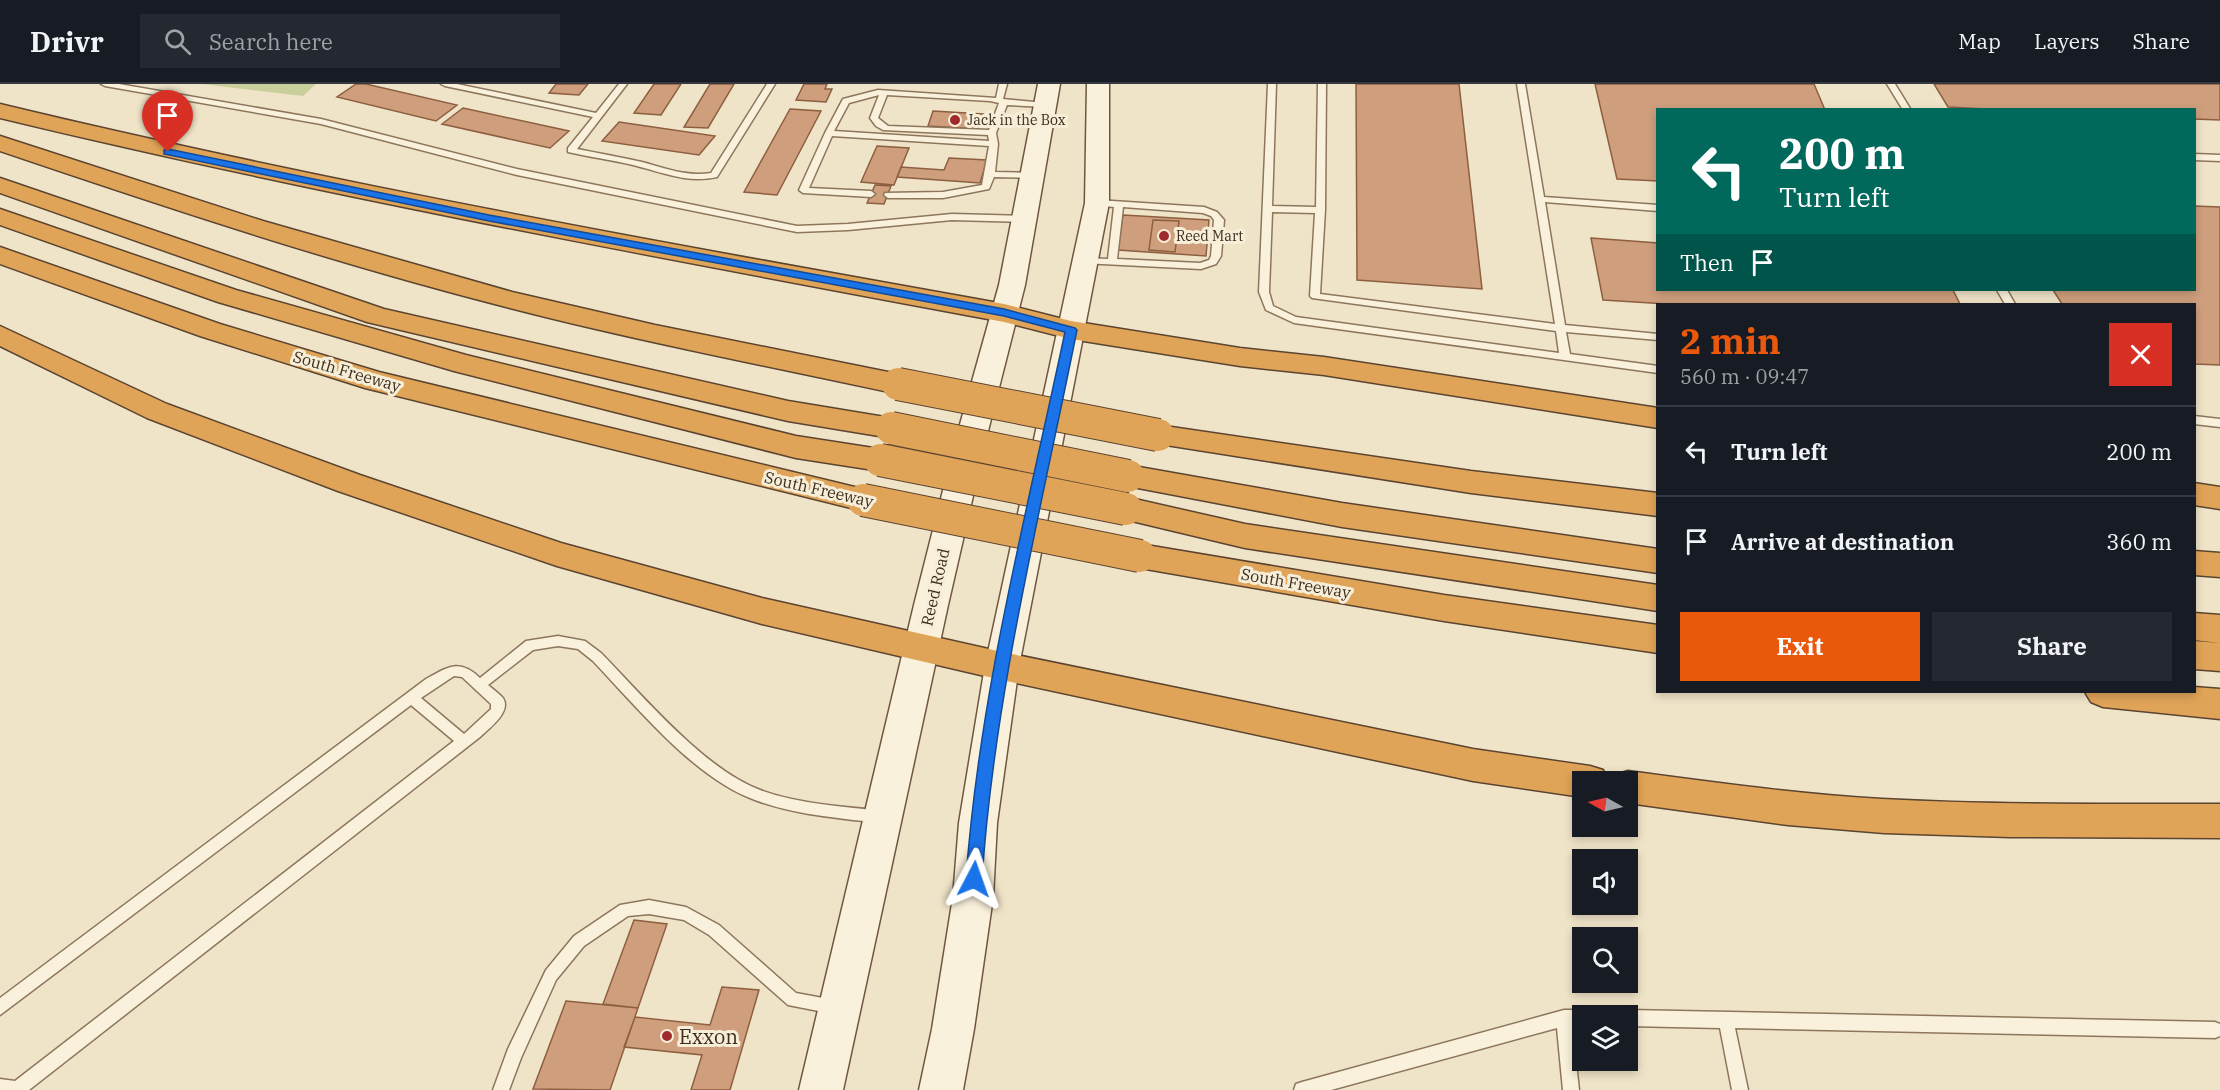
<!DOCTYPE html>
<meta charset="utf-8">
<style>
:root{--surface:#171b24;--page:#242831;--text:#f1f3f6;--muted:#9ea1a6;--line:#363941;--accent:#ea580c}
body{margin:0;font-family:"IBM Plex Serif",serif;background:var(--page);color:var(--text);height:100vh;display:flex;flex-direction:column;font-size:22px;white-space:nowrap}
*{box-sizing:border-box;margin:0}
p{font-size:20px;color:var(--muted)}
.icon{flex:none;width:33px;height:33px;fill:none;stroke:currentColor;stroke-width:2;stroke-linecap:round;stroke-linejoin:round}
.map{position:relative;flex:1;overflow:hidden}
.sheet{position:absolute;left:1656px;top:219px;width:540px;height:390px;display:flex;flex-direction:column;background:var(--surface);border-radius:0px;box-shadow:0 3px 9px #0003}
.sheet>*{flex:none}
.hud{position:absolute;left:1656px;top:24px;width:540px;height:183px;border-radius:0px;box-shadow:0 3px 9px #0003;background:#00695c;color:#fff;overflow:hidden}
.needle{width:39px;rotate:278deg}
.buttons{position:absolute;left:1572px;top:687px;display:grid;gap:12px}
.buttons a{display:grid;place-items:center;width:66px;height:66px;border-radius:0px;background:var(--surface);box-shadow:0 3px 9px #0003;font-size:30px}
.pin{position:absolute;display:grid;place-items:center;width:51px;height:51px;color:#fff;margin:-62px -26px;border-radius:50% 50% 50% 0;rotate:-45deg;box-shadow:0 0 6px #0007}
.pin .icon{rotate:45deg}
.me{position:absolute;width:66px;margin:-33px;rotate:4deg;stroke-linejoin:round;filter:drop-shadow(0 0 4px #0008)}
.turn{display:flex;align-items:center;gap:21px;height:126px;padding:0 24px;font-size:27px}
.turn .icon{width:78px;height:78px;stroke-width:2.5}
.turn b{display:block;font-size:42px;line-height:51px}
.then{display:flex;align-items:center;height:57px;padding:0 24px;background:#0003;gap:12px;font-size:22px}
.round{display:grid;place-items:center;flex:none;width:63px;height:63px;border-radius:0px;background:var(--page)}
.summary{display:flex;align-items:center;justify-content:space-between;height:102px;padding:0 24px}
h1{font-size:36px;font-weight:800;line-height:45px;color:var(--accent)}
.cta{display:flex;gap:12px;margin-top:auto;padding:12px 24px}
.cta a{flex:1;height:69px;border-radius:0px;background:var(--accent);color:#fff;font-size:24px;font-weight:800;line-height:69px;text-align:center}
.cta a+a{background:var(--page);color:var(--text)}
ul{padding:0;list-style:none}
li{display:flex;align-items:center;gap:18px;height:90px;padding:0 24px;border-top:2px solid var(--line)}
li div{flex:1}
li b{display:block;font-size:22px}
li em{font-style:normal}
header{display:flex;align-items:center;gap:36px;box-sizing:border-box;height:84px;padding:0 30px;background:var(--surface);border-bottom:2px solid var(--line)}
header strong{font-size:28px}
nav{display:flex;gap:33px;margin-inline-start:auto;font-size:21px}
.search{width:420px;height:54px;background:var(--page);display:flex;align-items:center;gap:15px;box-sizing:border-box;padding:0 21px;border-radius:0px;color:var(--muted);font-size:22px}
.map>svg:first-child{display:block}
.green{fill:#c9cf9b}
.building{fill:#cf9f7d;stroke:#8d5f41;stroke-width:1.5}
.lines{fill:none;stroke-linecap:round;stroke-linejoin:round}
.lane-casing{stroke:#8d765c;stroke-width:3}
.secondary-casing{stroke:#6f573f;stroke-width:3}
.highway-casing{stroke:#5b4430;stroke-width:3}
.lane{fill:#faf1dc;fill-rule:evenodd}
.secondary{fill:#faf1dc;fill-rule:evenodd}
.highway{fill:#e0a458;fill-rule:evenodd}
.highway-bridge-casing{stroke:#5b4430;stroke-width:34;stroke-linecap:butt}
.highway-bridge{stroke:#e0a458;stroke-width:32}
.route{fill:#1a73e8;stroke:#114b97;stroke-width:1.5}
.poi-dot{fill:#9e2a2b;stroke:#f7eed8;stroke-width:2}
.labels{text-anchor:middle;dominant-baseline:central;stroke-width:6;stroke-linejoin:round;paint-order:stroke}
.far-poi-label{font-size:14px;fill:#3d2e20;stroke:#f7eed8;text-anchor:start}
.street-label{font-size:16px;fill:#3d2e20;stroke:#f7eed8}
.near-poi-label{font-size:20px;fill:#3d2e20;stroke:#f7eed8;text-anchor:start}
</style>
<header>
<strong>Drivr</strong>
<div class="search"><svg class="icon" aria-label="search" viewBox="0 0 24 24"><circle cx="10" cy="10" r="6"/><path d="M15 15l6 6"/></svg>Search here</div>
<nav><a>Map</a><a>Layers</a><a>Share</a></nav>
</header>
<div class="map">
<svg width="2220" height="1006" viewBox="0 0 2220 1006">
<rect width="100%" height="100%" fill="#f0e4c8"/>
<path class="green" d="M202 0H316L303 12Z"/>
<path class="building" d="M356 0H366L457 21 436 37 337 13Z
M556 0H588L579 11 549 9Z
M654 0H681L661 31 634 29Z
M710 0H734L708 44 684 43Z
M804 0H827L825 5H832L826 18 796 16Z
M1356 0H1459L1482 205 1357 196Z
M1595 0H1814L1825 26H1658V97L1617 95Z
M1934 0H2220V36L2194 35V26H2004L1948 23Z
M463 24 569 47 550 64 442 40Z
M790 25 821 27 777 111 744 108Z
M933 27 983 30 978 45 928 42Z
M619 38 715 52 699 71 602 57Z
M877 62 909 64 894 101 861 98Z
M949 74 987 76 980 99 897 93 901 83 944 86Z
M875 101 891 102 884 120 867 119Z
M2194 122 2220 123V281L2194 280V220H2062L2053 206H2194Z
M1123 131 1209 136 1206 172 1118 166Z
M1153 136 1179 137 1175 168 1149 166Z
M1591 154 1658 159V206H1953L1960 220H1667L1603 216Z
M634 836 667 840 638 924 603 920Z
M722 903 759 906 730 1006H691L702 971 624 963 635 933 710 941Z
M566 917 638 924 610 1006 533 1005Z"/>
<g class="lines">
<defs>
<path id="lane" d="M101 0H119L321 35 517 85 797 142 848 140 952 130 1024 132 1029 135 1024 138 952 136 848 146 797 148 517 91 321 40 105 2Z
M441 0H457L596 29 619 0H627L577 65C598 69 620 73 642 78 665 84 686 93 711 89L767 0H775L717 93C687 100 662 88 633 81 612 76 590 73 568 68V64L593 33 445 2Z
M999 0H1007L1003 15 1045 19 1049 21 1045 23 1007 21 996 49 998 60 995 88 1032 89 1035 90V94L994 93 989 105 943 114H888L884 111 885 109 943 108 982 101 989 62 832 52 809 104 871 107 875 110 871 113 803 109 799 106 825 49 843 15 878 6 996 14ZM879 11 870 34 876 42 883 46 988 51 989 57 834 47 849 19ZM887 11 990 17 999 19 989 46 888 42 878 34Z
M1268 0H1276L1272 122 1316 123 1318 0H1326L1325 126 1320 210 1555 240 1517 0H1525L1544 113 1658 121V127L1545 118 1565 241 1658 250V256L1566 248 1570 270 1658 282V289L1294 239 1266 226 1259 208ZM1272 128 1315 129 1310 212 1312 214 1556 247 1559 269 1296 233 1273 222 1269 208Z
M1887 0H1895L1911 26H1903Z
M2194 70 2220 71V77L2194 76Z
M1097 116 1204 123 1217 128 1224 136 1221 172 1216 180 1201 185 1082 179V175L1085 174 1108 175 1114 123 1094 121 1093 119ZM1123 123 1203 129 1211 132 1214 136 1211 172 1209 176 1200 179 1117 175Z
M1997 206H2007L2015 220H2005Z
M2194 332 2220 335V343L2194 340Z
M558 552 585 557 601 569C643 612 704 685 760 706 798 720 841 722 881 727L886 729 888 733 886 737 881 739C839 734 795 731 755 716 694 694 637 623 593 577L578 565 558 562 533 566 488 601C493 605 499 610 503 614 512 628 488 645 480 653L29 1006H0V995L15 997 454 657 411 621 0 931V914L426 595C448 583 459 574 480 594L526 557ZM454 592 462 593 491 620V625L464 650 421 614Z
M649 816 686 823 719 841 796 909 839 917 842 922 839 927 834 930 788 921 709 851 684 836 649 830 628 832 584 862 556 896 521 974 509 1006H493L508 965 546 886 574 852 620 821Z
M1564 926H1582L1587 929 1589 932H1582V941L1572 942 1579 1006H1563L1557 944 1331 1006H1294L1296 1000 1302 998Z
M1628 926 2215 938 2220 940V952L2215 954 1735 944 1748 1006H1732L1720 944 1628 942V932H1621L1623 929Z"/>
<path id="secondary" d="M1038 0H1060L1025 201 987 351 948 521 843 1006H799L914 521 957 351 999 201Z
M1087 0H1109V119L1019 582 997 739 993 813 974 945 963 1006H919L932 945 953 813 959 739 985 582 1085 119Z"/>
<path id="highway" d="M0 20C332 100 668 160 1004 220L1071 237 1240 264 1324 273 1658 324V344L1324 291 1240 282 1071 255 1004 238C668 175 332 114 0 34Z
M0 52 263 137 512 208 655 241 898 290 908 293 912 300 908 307 898 310C768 282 638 257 510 224 337 180 168 124 0 67Z
M0 94 384 225 788 317 891 334 901 337 906 344 901 351 891 354 788 337 367 238 0 109Z
M0 125 236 206 466 271 796 352 880 365 891 368 895 376 891 384 880 387 796 374 454 287 218 218 0 141Z
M0 163 220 240 379 288 863 405 874 408 879 416 874 424 863 427 365 304 200 252 0 180Z
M0 242 167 320 360 391 561 459 762 514 1002 568 1473 665 1590 682 1603 686 1608 698H1582V713L1473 697 1002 596 762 540 557 482 338 407 147 334 0 262Z
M1158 341 1471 387 1658 409V432L1471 409 1147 358 1143 351 1147 344Z
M1128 381 1342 419 1658 465V489L1342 443 1117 400 1113 392 1117 384Z
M2194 399 2220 403V425L2194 421Z
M1126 413 1245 440 1658 501V527L1245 464 1115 433 1110 425 1115 417Z
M1140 460 1444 511 1658 541V569L1444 537 1140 484 1129 481 1124 472 1129 463Z
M2194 467 2220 469V493L2194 491Z
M2194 529 2220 531V559L2194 556Z
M2194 557 2220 559V587L2194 585Z
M2194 603 2220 605V635L2103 623 2091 618 2085 608H2194Z
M1628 687C1712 698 1797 710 1882 715 1994 721 2108 720 2220 720V754L2010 753 1884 749 1788 741 1628 719V698H1612L1615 691Z"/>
</defs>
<use href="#lane" class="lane-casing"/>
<use href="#secondary" class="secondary-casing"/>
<use href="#highway" class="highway-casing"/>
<use href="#lane" class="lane"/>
<use href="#secondary" class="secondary"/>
<use href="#highway" class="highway"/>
<defs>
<path id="highway-bridge" d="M898 300 1158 351
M891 344 1128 392
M880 376 1126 425
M863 416 1140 472"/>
</defs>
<use href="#highway-bridge" class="highway-bridge-casing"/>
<use href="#highway-bridge" class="highway-bridge"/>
</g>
<path class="route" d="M168 65 489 131 1004 225 1075 244 1077 246C1041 426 994 612 982 795L980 800 974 802 968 800 966 795C979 611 1027 428 1065 248L1004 232 489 137 164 70V66Z"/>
<g class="poi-dot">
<circle cx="955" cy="36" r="6"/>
<circle cx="1164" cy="152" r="6"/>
<circle cx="667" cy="952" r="6"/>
</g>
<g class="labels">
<g class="far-poi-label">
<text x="967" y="36">Jack in the Box</text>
<text x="1176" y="152">Reed Mart</text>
</g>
<g class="street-label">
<text transform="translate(347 287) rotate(16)">South Freeway</text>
<text transform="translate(819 405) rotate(13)">South Freeway</text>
<text transform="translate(1296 499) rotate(10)">South Freeway</text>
<text transform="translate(935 503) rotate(-77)">Reed Road</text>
</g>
<g class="near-poi-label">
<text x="679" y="952">Exxon</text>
</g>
</g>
</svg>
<div class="buttons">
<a><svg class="needle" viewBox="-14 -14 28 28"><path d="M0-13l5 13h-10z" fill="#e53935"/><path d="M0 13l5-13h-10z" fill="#9ea1a6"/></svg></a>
<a><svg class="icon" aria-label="sound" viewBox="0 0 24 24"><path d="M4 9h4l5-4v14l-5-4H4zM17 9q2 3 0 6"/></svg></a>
<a><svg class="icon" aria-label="search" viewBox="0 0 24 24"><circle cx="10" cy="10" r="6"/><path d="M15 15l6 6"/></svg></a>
<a><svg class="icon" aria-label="layers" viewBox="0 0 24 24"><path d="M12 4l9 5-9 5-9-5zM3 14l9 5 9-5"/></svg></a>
</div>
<div class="pin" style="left:168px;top:68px;background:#d93025"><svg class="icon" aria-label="arrive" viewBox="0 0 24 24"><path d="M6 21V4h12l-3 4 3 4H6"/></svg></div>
<svg class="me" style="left:974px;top:795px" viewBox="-20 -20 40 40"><path d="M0-17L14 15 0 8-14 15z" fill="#1a73e8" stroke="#fff" stroke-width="4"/></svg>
<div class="hud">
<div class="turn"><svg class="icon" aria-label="left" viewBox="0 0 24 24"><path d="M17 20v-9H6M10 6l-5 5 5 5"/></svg><div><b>200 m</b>Turn left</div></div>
<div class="then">Then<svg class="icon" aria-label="arrive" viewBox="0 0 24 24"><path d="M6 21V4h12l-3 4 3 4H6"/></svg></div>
</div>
<section class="sheet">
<div class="summary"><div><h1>2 min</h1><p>560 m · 09:47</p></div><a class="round" style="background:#d93025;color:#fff"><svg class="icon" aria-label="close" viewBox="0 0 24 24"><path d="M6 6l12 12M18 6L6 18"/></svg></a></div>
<ul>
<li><svg class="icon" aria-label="left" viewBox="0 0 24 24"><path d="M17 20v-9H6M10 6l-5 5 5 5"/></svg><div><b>Turn left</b></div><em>200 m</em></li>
<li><svg class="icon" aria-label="arrive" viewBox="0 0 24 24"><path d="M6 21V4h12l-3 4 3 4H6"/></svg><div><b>Arrive at destination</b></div><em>360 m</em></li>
</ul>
<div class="cta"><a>Exit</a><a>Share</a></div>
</section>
</div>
